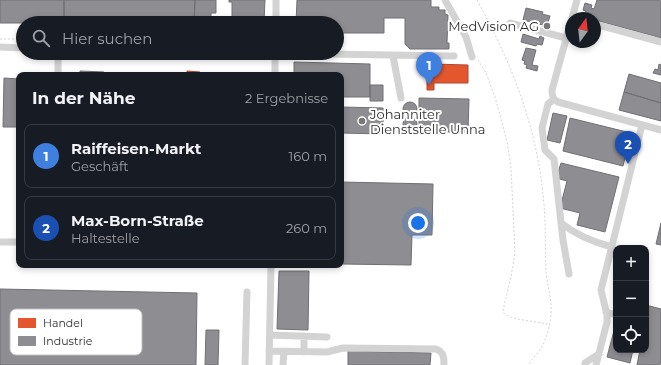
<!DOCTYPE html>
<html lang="de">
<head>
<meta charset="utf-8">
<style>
	:root { --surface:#171b24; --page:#20242c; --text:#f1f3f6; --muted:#9ea1a6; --line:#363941; --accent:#777 }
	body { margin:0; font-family:Montserrat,sans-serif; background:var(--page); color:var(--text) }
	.controls { position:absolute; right:12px; bottom:12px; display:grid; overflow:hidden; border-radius:8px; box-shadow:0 2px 6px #0003 }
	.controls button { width:36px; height:36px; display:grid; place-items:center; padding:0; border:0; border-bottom:1px solid var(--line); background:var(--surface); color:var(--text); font:20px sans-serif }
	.compass { position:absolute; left:565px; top:12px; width:36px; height:36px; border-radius:50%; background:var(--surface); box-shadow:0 2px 6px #0003; rotate:15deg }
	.you { position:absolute; left:418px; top:223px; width:14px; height:14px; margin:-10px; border:3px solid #fff; border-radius:50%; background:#1a73e8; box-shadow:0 0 0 6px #1a73e833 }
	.badge { display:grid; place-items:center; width:26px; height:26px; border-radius:50%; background:var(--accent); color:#fff; font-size:13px; font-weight:700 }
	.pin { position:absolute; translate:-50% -33px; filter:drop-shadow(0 1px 2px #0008) }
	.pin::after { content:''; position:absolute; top:21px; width:14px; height:12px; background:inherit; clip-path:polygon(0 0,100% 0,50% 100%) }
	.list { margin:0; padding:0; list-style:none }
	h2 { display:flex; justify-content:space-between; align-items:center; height:52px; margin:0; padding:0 16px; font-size:17px }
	h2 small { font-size:13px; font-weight:400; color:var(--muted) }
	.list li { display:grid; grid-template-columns:26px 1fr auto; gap:12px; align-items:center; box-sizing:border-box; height:64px; margin:0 8px 8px; padding:0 8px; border:1px solid var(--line); border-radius:8px }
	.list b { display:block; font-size:15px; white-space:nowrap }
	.list p { margin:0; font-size:13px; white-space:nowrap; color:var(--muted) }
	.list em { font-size:13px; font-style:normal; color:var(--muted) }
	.icon { flex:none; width:22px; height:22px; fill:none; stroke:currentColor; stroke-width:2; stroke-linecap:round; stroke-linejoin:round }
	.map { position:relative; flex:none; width:661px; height:365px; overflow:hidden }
	.search { position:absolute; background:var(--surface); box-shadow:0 2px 6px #0003; left:16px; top:16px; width:328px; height:44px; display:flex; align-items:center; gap:10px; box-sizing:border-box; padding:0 14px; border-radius:22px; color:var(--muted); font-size:15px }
	.panel { position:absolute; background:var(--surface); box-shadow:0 2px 6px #0003; left:16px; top:72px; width:328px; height:196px; border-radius:8px }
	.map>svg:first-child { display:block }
	.shops { fill:#e4572e; stroke:#ad4b2e }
	.industry { fill:#8d8d92; stroke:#707074 }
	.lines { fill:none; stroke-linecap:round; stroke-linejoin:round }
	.path { stroke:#d3d3d3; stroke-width:1; stroke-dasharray:2 2; stroke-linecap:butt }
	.minor { stroke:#d3d3d3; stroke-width:7 }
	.poi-dot { fill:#777; stroke:#fff; stroke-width:1.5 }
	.labels { text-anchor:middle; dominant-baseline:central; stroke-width:4; stroke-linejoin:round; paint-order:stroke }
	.poi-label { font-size:13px; fill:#2e2e2e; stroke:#fff; text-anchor:end }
	.key { fill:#fff; stroke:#c0c0c0; stroke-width:1 }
	.key-label { font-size:11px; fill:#2e2e2e }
</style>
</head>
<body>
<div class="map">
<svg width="661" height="365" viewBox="0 0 661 365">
	<rect width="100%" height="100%" fill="#fff"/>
	<path class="shops" d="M433,64l35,1v18h-34v7h-7v-23h6z
		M187,71l13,1v3h-13z"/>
	<path class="industry" d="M0,0h64v20h-15v3h-49z
		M64,0h131l-1,23 -84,-2v2h-38v-3h-8z
		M195,0h21v13h-5v10h-17z
		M229,0h36l-1,23h-32v-21h-3z
		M297,0h134v7h8v3h6v4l3,1 -1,28h2v6h-39l-5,-5v-26h-21v15h-47v-10h-41z
		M597,0h59l5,1v37l-66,-18v-2h-11l2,-7 -3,-1 2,-7 7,2 -1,3 3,1z
		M526,8l17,4 -1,2 8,2 -3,10 -24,-6z
		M523,34l16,5 1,-3 4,2 -2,7 -5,-1 -1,2 -15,-4z
		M526,48l10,2 -4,15 6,1 -1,5 -11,-3 1,-3 -3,-1 1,-3 -3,-1z
		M294,62l76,2v33h-29v-22h-47z
		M659,64l2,1v10l-8,-2 2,-4 3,1z
		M80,71l24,1v3h-24z
		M629,74l32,9v20l-37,-11z
		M4,78l15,1v48h-16z
		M370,85h13v16h-13z
		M624,92l37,11v18l-42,-11z
		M419,98l50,1 -1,33h-49z
		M403 109a7 7 0 1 1 14 0a7 7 0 1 1-14 0Z
		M341,107l42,1v26l-42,-1z
		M553,113l14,3 -7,27 -13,-3z
		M403 124a7 7 0 1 1 14 0a7 7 0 1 1-14 0Z
		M570,118l61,15 -8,33 -60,-15z
		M561,163l58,14 -14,55 -28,-7 3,-12 -20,-5 7,-27 -11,-3z
		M341,182l92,2 -1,51h-20l-1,30 -70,-1z
		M661,223v22l-5,-1z
		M279,271h30l-1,59 -31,-1z
		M0,289l197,4 -1,72h-196z
		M646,305l15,4v51l-1,5h-23l3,-15h6v-22l2,-9h-1l1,-3 -2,-1z
		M615,327h1v23h17l-3,13 -23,-6z
		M206,330h13l-1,35h-13z
		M348,351l83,2 -1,12h-82z"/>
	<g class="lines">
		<path class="path" d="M477,0c36,66 61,129 67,205 2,22 1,45 2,67 1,11 4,21 5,33 1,10 -2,26 -6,35 -3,10 -12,17 -17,25
			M0,39h23
			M478,60l8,13 9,24 12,44 4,27 4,85 -4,24 -8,33c1,3 0,3 3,5 9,5 32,7 42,9"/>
		<path class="minor" d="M445,0l21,37 6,20
			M572,18l5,-18
			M571,21l-19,69c0,6 1,9 6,12l103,28
			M276,23v-23
			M510,23l56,15
			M595,24l66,18
			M0,47l23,1
			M263,53l191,3
			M393,56l8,42
			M58,73v-20
			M275,75v-22
			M554,99l-6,5 -6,24 3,22 9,9 7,64c15,12 32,19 51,24
			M561,223l2,17 6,34
			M0,242h19
			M606,312l10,3
			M270,335l57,2
			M269,351l58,1 16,-4 93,1c8,3 8,9 8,16
			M304,352v-16
			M245,365l2,-73
			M269,365l2,-100
			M283,365l1,-13
			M585,365v-2l14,-9
			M596,365l11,-43v-7l-6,-25 41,-165"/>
	</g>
	<g class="poi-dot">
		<circle cx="547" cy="26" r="4"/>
		<circle cx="362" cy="121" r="4"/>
	</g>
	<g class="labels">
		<g class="poi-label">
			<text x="539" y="26">MedVision AG</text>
			<text x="370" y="114" text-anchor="start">Johanniter<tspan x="370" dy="15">Dienststelle Unna</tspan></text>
		</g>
	</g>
	<rect x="10" y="309" width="132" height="46" rx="6" class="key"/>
	<rect x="18" y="318" width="18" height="10" fill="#e4572e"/>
	<rect x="18" y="336" width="18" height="10" fill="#8d8d92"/>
	<g class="key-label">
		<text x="43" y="327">Handel</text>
		<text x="43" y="345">Industrie</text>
	</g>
</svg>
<div class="controls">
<button>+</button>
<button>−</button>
<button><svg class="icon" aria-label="locate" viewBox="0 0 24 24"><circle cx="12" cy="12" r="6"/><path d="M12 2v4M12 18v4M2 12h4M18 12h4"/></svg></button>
</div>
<svg class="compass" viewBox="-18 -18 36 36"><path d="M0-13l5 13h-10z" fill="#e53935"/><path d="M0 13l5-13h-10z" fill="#9ea1a6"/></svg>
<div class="you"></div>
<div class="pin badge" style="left:429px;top:85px;background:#3f7fe0">1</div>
<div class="pin badge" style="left:628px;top:164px;background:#1a4fb4">2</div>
<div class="search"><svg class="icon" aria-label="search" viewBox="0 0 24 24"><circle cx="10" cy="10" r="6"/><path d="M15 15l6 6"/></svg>Hier suchen</div>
<section class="panel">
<h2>In der Nähe<small>2 Ergebnisse</small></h2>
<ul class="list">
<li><span class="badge" style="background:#3f7fe0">1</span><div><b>Raiffeisen-Markt</b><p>Geschäft</p></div><em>160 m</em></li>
<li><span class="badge" style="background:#1a4fb4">2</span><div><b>Max-Born-Straße</b><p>Haltestelle</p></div><em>260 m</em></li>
</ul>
</section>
</div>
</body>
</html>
